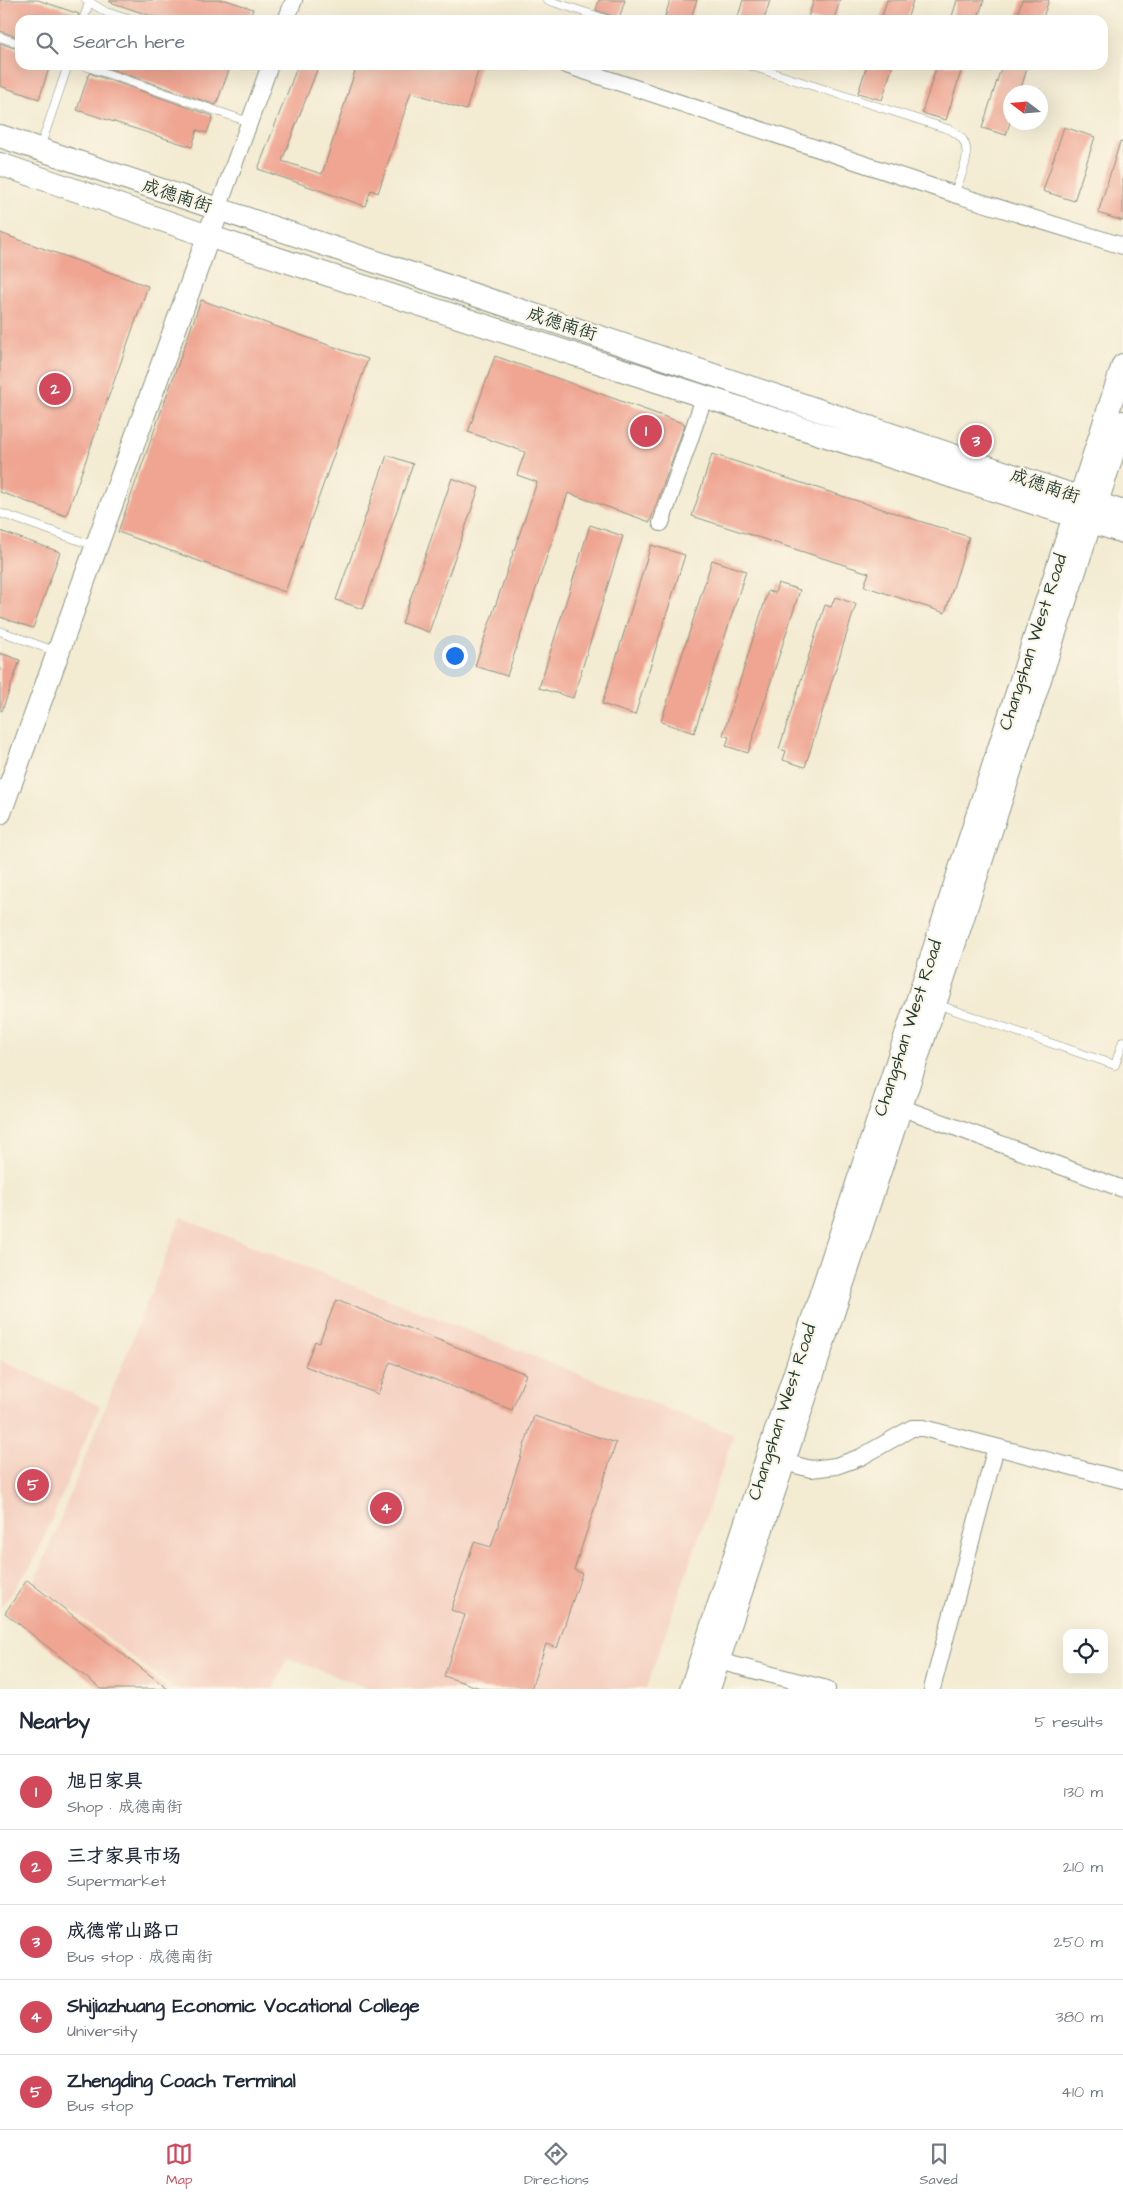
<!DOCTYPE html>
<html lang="en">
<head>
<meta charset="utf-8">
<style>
	:root { --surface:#fff; --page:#f6f6f7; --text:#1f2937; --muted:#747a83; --line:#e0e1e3; --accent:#d1495b }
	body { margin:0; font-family:"Architects Daughter","LXGW WenKai TC",sans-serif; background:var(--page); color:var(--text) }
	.controls { position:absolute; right:15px; bottom:15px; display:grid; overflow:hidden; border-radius:10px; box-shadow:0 5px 20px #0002 }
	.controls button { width:45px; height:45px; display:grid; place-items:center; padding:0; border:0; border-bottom:1px solid var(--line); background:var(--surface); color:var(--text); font:25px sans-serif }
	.compass { position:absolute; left:1003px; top:85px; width:45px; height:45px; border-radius:50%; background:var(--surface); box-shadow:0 5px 20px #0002; rotate:286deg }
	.you { position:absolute; left:454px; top:655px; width:18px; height:18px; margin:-12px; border:4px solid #fff; border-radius:50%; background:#1a73e8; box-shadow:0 0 0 8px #1a73e833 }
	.badge { display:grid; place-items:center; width:32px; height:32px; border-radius:50%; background:var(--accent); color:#fff; font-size:16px; font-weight:700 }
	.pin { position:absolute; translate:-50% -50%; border:2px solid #fff; box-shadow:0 1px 5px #0006 }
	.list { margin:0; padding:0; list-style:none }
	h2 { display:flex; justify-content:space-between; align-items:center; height:65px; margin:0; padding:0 20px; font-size:21px }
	h2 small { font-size:16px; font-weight:400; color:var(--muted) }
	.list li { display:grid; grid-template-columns:32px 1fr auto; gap:15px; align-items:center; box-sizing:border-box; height:75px; padding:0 20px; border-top:1px solid var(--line) }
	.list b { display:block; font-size:19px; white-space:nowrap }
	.list p { margin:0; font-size:16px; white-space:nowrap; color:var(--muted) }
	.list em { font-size:16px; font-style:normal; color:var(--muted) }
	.icon { flex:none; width:28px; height:28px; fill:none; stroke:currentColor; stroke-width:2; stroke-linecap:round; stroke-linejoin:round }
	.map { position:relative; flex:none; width:1123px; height:1689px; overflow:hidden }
	.search { position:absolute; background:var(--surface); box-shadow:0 5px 20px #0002; left:15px; right:15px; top:15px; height:55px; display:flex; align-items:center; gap:12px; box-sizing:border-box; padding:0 18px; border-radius:15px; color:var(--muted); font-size:19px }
	.sheet { height:440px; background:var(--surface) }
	nav { display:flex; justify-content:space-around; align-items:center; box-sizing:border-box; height:70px; border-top:1px solid var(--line); background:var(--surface); font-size:14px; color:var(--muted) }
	nav a { display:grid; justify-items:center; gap:2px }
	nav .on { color:var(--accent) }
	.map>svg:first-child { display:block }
	.built { fill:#f5d2c2 }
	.building { fill:#efa592 }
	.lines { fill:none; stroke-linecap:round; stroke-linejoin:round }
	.lane-casing { stroke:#899483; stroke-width:9 }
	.street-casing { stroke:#899483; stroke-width:18 }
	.secondary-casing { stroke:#899483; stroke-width:24 }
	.lane { stroke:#fff; stroke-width:8 }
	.street { stroke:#fff; stroke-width:16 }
	.secondary { stroke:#fff; stroke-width:22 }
	.labels { text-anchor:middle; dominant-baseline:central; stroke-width:4; stroke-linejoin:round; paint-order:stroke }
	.street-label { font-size:18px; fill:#1f3d34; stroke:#fcf5e5 }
</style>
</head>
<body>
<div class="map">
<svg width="1123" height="1689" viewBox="0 0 1123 1689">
	<rect width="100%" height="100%" fill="#fcf5e5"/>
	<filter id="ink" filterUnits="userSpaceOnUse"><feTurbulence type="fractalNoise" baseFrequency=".02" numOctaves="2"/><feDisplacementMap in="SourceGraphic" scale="10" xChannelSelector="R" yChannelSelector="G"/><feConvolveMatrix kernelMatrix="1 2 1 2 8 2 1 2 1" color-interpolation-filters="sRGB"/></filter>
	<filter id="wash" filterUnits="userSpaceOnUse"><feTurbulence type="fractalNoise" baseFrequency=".0096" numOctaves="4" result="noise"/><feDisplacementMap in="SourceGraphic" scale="20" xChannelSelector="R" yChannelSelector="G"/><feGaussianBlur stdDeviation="1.12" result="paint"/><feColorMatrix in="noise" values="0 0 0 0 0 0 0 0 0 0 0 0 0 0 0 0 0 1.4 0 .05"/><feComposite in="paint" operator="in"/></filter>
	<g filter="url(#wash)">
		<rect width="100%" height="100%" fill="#f3ebd2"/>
		<path class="built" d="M181,1218l553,217 -88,254h-276l-83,-31 -14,31h-99l-139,-107z
			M0,1360l100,46 -67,157 -32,44z"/>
		<g id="blocks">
			<path class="building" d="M0,0h38l41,14 -2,6h-57v18l-20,-7z
				M110,0h116l27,9 -4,11h-86l-53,-18z
				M599,0h26l-6,19 -23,-9z
				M670,0h27l-7,20h-26z
				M743,0h27l-6,20h-27z
				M814,0h26l-6,20h-27z
				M887,0h26l-6,20h-26z
				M957,0h27l-7,20h-26z
				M1022,0h27l-7,20h-26z
				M0,43l20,7v15h30l-11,34 -39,-13z
				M99,65h132l-15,40z
				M298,65h21l-37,96 40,13 35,-109h123l-14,45 -55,-18 -33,101 -7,-3 -6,16 -107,-37z
				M867,65h26l-11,35 -24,-7z
				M937,65h26l-17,55 -24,-7z
				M1002,65h26l-8,27h-10v30l-4,13 -24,-7z
				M89,73l124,43 -6,17 -10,-3 -5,17 -115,-37z
				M1064,127l31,10 -21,64 -31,-10z
				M1120,142l3,1v78l-25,-8z
				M0,233l148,53 -82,230 -66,-24z
				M201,300l167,59 -83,233 -167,-60z
				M495,356l190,68 -35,98 -82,-29 -61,183 -32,-10 62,-184 -20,-7 8,-23 -57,-20z
				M712,454l257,83 -24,76 -81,-27 5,-13 -177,-57z
				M387,455l26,9 -50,145 -27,-9z
				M452,478l27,10 -50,144 -27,-9z
				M590,525l33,11 -50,162 -34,-10z
				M0,531l60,21 -27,76 -33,-11z
				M651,545l34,10 -50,160 -33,-11z
				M712,560l34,11 -52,162 -33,-11z
				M778,583l22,7 -52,163 -22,-7 3,-9 -6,-2 45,-144 7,2z
				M835,597l21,7 -51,163 -22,-7 3,-9 -7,-2 46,-144 6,2z
				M0,653l20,7 -18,51 -2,-1z
				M336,1300l190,74 -14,36 -122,-48 -12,32 -73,-28 10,-25 4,2z
				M534,1416l82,27 -42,127 8,3 -25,75 -11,-4 -15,45h-48l-39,-13 21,-61 -14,-5 23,-68 17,5z
				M27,1580l141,109h-67l-96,-76z"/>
		</g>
	</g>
	<g filter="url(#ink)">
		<use href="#blocks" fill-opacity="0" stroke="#899483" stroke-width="1"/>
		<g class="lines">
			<g class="lane-casing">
				<path id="lane" d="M86,0l20,12 25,8
					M547,0l62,20
					M83,20l7,-20
					M0,37l20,7
					M82,65l167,57
					M748,65l203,65c4,3 10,6 12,10 10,16 -4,39 -9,54
					M40,148l28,-83
					M0,513l95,33
					M0,631l57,21
					M936,1004l179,61 8,-24"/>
			</g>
			<g class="street-casing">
				<path id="street" d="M286,20l8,-20
					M566,65l388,129 169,52
					M218,209l52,-144
					M661,523l44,-128
					M900,1107l223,82
					M784,1462l27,7 25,-3 25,-9 51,-29h11l200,52
					M718,1661l109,28
					M932,1689l64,-242"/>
			</g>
			<g class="secondary-casing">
				<path id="secondary" d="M0,136l1123,376
					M0,164l208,72 915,296
					M0,813l214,-592
					M691,1689l230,-700 202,-624
					M709,1689l229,-694 185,-573"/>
			</g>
			<use href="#lane" class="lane"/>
			<use href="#street" class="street"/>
			<use href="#secondary" class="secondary"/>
		</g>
	</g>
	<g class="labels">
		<g class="street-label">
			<text transform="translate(177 196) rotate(18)">成德南街</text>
			<text transform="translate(562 324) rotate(18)">成德南街</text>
			<text transform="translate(1045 486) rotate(19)">成德南街</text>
			<text transform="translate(1033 642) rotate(-72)">Changshan West Road</text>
			<text transform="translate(908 1028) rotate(-72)">Changshan West Road</text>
			<text transform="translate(782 1412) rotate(-72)">Changshan West Road</text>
		</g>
	</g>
</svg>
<div class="controls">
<button><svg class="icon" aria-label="locate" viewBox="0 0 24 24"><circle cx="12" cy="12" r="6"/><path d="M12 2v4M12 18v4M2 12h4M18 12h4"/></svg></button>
</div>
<svg class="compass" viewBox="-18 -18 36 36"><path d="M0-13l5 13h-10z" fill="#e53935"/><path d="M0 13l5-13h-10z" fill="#747a83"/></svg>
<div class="you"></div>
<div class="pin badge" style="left:646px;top:431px">1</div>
<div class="pin badge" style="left:55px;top:389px">2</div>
<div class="pin badge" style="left:976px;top:441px">3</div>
<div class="pin badge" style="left:386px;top:1508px">4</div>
<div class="pin badge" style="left:33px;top:1485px">5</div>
<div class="search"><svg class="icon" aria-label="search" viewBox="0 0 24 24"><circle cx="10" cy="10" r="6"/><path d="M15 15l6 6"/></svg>Search here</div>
</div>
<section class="sheet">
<h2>Nearby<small>5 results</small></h2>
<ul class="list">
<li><span class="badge">1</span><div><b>旭日家具</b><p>Shop · 成德南街</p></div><em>130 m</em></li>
<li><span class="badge">2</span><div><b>三才家具市场</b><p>Supermarket</p></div><em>210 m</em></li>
<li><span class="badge">3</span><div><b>成德常山路口</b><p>Bus stop · 成德南街</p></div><em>250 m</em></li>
<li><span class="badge">4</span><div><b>Shijiazhuang Economic Vocational College</b><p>University</p></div><em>380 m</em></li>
<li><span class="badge">5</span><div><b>Zhengding Coach Terminal</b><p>Bus stop</p></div><em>410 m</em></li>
</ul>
</section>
<nav>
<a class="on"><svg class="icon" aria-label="map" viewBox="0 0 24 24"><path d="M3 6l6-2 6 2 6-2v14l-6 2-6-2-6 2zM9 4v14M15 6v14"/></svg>Map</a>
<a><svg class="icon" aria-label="directions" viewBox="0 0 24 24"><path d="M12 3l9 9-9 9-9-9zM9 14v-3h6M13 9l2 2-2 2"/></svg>Directions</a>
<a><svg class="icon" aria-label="saved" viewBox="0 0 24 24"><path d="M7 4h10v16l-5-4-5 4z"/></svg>Saved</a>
</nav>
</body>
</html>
